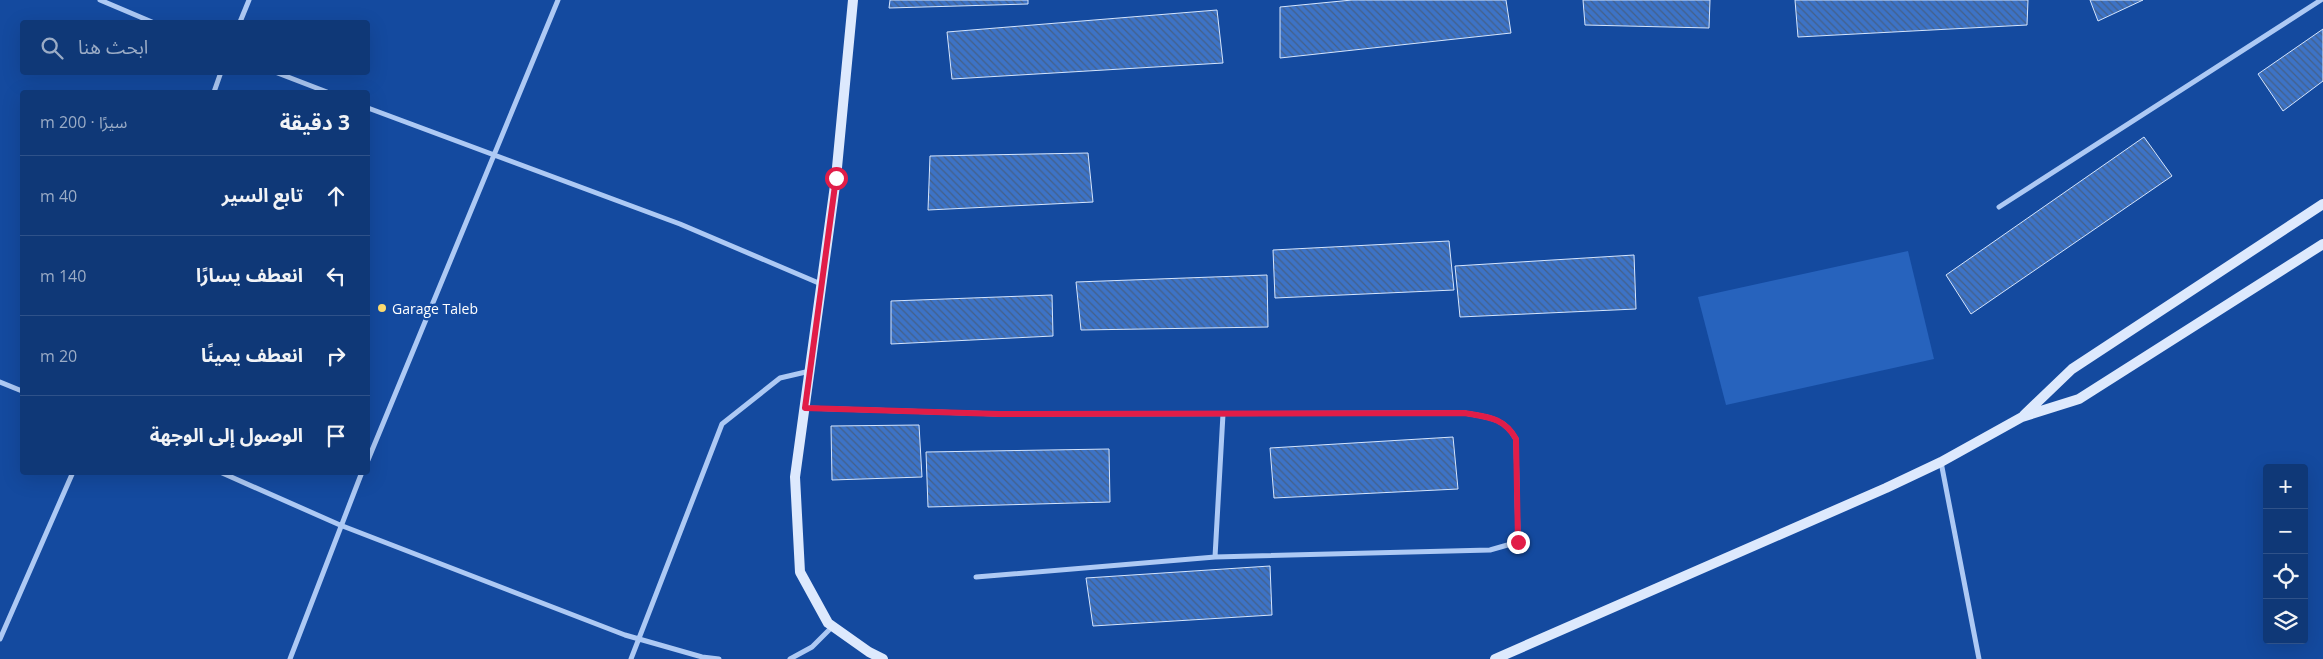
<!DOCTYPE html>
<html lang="ar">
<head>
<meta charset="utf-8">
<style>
	:root { --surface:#0f3877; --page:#1d437f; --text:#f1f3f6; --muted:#9bacc6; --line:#2f5289 }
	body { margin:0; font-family:"Open Sans","Noto Sans Arabic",sans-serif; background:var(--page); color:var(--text); direction:rtl }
	.controls { position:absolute; right:15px; bottom:15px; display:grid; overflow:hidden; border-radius:5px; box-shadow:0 5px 20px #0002 }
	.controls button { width:45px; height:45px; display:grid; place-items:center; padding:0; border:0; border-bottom:1px solid var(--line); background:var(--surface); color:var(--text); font:25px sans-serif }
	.stop { position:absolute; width:15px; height:15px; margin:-11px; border:4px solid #e11d48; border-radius:50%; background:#fff }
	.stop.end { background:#e11d48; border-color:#fff; box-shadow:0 1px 5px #0008 }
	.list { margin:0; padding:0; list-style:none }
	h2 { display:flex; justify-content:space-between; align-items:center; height:65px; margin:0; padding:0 20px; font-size:21px }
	h2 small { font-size:16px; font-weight:400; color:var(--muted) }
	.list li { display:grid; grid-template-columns:32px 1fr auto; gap:15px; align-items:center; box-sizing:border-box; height:80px; padding:0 20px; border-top:1px solid var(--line) }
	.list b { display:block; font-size:19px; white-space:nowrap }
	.list em { font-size:16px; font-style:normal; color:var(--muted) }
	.icon { flex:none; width:28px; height:28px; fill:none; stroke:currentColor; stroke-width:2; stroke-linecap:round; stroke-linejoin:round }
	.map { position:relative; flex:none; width:2323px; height:659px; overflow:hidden; direction:ltr }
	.search { position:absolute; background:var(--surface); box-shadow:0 5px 20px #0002; left:20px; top:20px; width:350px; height:55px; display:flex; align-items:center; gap:12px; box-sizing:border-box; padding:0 18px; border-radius:5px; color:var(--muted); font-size:19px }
	.panel { position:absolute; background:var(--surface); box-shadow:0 5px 20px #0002; left:20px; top:90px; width:350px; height:385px; border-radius:5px; direction:rtl }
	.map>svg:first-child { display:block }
	.pitch { fill:#2763bd }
	.building { fill:url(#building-back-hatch); stroke:#d5e5fd }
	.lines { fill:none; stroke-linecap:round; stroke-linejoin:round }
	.minor { stroke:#adc9f4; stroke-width:5 }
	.secondary { stroke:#dde9fd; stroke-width:10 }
	.route { stroke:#e11d48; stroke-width:6 }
	.poi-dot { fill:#ffdd70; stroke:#144a9f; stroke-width:2 }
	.labels { text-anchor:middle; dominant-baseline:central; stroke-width:5; stroke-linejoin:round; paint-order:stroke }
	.poi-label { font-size:14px; fill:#fff; stroke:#144a9f; text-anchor:start }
</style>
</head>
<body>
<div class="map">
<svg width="2323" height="659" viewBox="0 0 2323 659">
	<defs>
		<pattern id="building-back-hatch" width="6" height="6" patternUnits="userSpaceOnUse" patternTransform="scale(1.25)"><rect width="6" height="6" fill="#3d73c6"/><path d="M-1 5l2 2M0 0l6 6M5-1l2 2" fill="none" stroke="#446089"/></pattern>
	</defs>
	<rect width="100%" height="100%" fill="#144a9f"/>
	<path class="pitch" d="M1908,251l26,108 -208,46 -28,-108z"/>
	<path class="building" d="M890,0h138v4l-139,4z
		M1352,0h154l5,33 -231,25v-51z
		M1583,0h127l-1,28 -124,-3z
		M1795,0h233l-1,25 -229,12z
		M2090,0h53l-45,21z
		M1217,10l6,53 -271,16 -5,-47z
		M2323,29v52l-40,30 -25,-37z
		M2144,137l28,39 -201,138 -25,-39z
		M1088,153l5,49 -165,8 2,-54z
		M1449,241l5,49 -179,8 -2,-48z
		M1634,255l2,54 -176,8 -5,-51z
		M1267,275l1,52 -187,3 -5,-48z
		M1052,295l1,41 -162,8v-43z
		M919,425l3,52 -90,3 -1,-54z
		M1453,437l5,52 -184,9 -4,-50z
		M1109,449l1,53 -182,5 -2,-55z
		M1270,566l2,49 -179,11 -7,-48z"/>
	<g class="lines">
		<path class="minor" d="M100,0l52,22
			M240,22l9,-22
			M275,72l52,20
			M214,92l7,-20
			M368,108l312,116 141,60
			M1999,207l322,-207
			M0,382l22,9
			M805,408l194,6 465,-1c23,4 40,4 52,26l2,103 -28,8 -275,7 -239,20
			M368,460l190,-460
			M1941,462l38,197
			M220,472l120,53 285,110 77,22 17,2
			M1215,557l8,-143
			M0,639l73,-167
			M290,659l72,-187
			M631,659l91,-235 58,-46 30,-7
			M790,659l22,-12 20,-20"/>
		<path class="secondary" d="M853,0l-17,178 -41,299 5,95 28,51 41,29 14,7
			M2024,415l48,-46 251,-165
			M1495,659l391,-171 55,-26 81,-45 57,-18 244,-155"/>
	</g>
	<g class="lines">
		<path class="route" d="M836,178l-31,230 194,6 465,-1c23,4 40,4 52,26l2,103"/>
	</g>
	<circle class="poi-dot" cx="382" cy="308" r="5"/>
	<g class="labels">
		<g class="poi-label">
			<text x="392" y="308">Garage Taleb</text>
		</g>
	</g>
</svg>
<div class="controls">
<button>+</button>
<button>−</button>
<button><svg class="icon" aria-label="locate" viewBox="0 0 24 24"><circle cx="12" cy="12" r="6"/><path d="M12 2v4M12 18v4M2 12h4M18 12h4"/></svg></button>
<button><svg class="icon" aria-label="layers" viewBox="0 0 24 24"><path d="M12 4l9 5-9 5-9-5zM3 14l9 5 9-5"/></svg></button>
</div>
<div class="stop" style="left:836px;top:178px"></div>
<div class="stop end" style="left:1518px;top:542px"></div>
<div class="search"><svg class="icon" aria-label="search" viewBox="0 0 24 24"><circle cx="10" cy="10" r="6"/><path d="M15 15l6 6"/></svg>ابحث هنا</div>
<section class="panel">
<h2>3 دقيقة<small>سيرًا · 200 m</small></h2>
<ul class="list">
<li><svg class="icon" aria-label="ahead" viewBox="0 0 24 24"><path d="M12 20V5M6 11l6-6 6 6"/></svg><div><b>تابع السير</b></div><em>40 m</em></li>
<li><svg class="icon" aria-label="left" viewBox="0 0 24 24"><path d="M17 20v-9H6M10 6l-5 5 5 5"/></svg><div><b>انعطف يسارًا</b></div><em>140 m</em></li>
<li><svg class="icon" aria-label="right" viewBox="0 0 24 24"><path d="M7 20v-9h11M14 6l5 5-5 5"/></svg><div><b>انعطف يمينًا</b></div><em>20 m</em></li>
<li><svg class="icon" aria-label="arrive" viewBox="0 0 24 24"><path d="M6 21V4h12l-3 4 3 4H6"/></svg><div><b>الوصول إلى الوجهة</b></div></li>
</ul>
</section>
</div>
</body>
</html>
